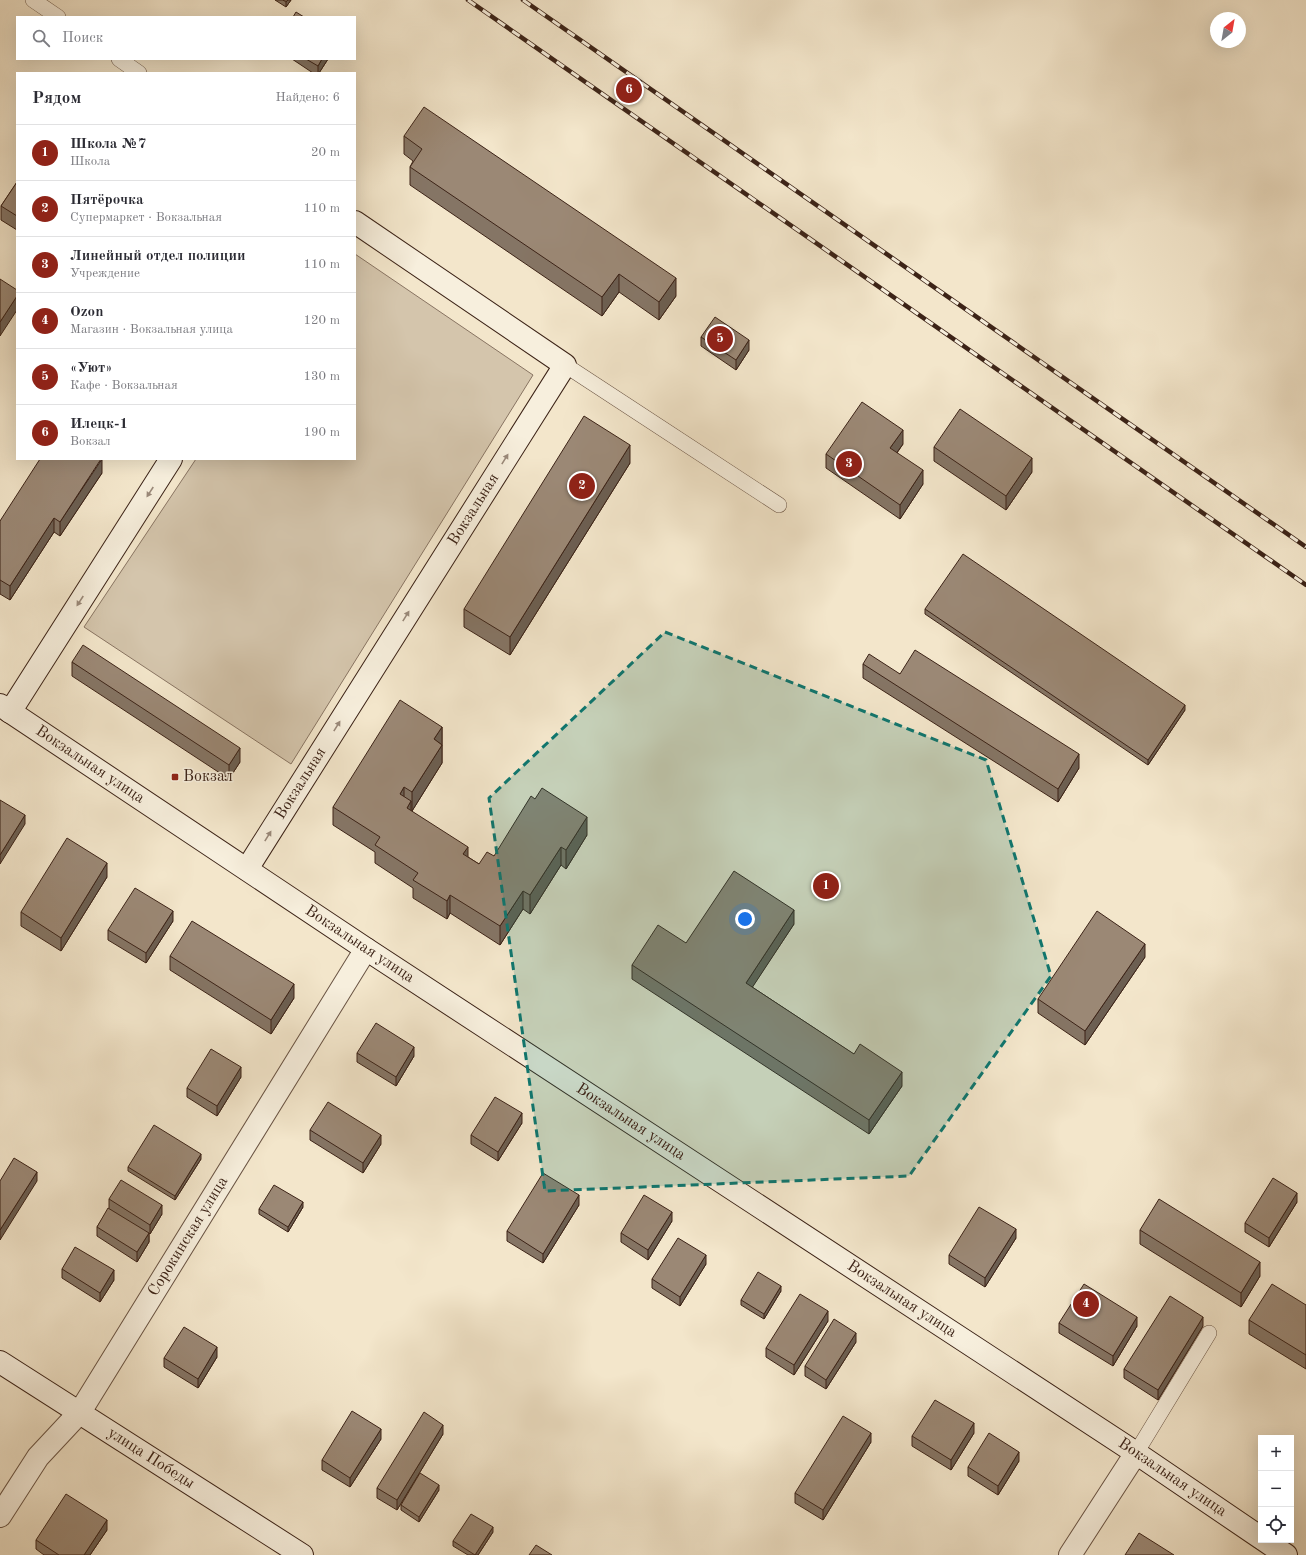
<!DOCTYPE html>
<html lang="ru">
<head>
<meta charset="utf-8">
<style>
	:root { --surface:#fff; --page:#f2f2f3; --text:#2b2b33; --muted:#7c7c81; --line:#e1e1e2; --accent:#8f2418 }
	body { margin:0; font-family:"Old Standard TT",serif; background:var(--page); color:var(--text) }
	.controls { position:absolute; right:12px; bottom:12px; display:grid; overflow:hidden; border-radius:0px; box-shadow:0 4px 16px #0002 }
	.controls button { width:36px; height:36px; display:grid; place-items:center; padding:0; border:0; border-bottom:1px solid var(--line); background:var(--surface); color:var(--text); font:20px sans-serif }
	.compass { position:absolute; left:1210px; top:12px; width:36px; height:36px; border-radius:50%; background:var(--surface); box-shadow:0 4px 16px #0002; rotate:31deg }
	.you { position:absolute; left:745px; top:919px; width:14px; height:14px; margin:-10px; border:3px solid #fff; border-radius:50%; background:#1a73e8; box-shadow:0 0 0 6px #1a73e833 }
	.badge { display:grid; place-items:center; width:26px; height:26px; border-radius:50%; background:var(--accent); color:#fff; font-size:13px; font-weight:700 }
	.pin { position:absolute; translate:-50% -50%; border:2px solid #fff; box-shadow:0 1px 4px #0006 }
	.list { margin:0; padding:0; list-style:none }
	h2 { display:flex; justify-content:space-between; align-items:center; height:52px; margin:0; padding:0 16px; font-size:17px }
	h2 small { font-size:13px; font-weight:400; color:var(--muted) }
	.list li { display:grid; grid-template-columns:26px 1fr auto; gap:12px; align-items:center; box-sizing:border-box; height:56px; padding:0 16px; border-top:1px solid var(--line) }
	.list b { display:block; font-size:15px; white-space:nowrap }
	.list p { margin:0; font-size:13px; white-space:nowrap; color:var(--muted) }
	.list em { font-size:13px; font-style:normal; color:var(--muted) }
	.icon { flex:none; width:22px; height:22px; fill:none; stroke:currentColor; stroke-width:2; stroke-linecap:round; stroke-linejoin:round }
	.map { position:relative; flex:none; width:1306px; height:1555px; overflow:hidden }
	.search { position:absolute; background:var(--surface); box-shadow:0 4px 16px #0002; left:16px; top:16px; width:340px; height:44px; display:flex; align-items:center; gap:10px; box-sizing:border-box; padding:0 14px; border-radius:0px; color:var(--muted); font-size:15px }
	.panel { position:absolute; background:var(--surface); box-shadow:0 4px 16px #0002; left:16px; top:72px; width:340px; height:388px; border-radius:0px }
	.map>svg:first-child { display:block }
	.green { fill:#d4c5ac; stroke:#887462 }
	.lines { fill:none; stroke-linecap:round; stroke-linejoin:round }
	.lane-casing { stroke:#6a5444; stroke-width:16 }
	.street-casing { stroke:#6a5444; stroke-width:24 }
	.secondary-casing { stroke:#3c2317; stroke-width:24 }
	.lane { stroke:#f7efdd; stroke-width:15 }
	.street { stroke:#f7efdd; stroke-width:22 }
	.secondary { stroke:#f7efdd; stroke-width:22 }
	.rail-casing { stroke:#3c2317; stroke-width:4.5 }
	.rail { stroke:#f7efdd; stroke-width:3; stroke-dasharray:9; stroke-linecap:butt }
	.wall { fill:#857565; stroke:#3c2317 }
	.shaded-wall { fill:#6c5f52; stroke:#3c2317 }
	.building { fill:#9b8875; stroke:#3c2317 }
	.oneway { fill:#9a897a }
	.marked { fill:#0f766e; fill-opacity:0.2; stroke:#0f766e; stroke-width:3; stroke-dasharray:8 5; stroke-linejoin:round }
	.poi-dot { fill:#8f2418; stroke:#f7efdd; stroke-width:1.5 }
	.labels { text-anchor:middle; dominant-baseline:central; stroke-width:3; stroke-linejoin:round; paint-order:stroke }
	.street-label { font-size:16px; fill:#3c2317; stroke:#f7efdd }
	.poi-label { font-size:16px; fill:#3c2317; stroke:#f7efdd; text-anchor:start }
</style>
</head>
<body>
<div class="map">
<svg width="1306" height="1555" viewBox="0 0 1306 1555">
	<rect width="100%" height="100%" fill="#f3e6cb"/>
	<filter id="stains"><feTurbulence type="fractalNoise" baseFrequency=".005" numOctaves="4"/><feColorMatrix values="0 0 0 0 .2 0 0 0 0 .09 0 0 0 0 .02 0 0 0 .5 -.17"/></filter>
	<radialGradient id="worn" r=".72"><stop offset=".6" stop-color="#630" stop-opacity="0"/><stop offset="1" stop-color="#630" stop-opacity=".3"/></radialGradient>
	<path class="green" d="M355,254l178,121 -242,389 -207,-137 112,-168h159z"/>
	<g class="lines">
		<g class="lane-casing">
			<path id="lane" d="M33,0l25,17
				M119,59l20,14
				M565,365l214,140
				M1136,1453l73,-120"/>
		</g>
		<g class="street-casing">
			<g id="street">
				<path id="s1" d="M0,1516l38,-59 42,-45 286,-463"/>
				<path d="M1070,1555l66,-102"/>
			</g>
		</g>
		<g class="secondary-casing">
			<g id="secondary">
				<path id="s2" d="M0,705l366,244 770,504 125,85"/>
				<path d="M10,712l161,-253"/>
				<path id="s3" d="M247,869l318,-504 -210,-143"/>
				<path id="s4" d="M0,1362l302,193"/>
				<path d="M1264,1540l22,15"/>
			</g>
		</g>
		<use href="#lane" class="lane"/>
		<use href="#street" class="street"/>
		<use href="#secondary" class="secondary"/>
		<g class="rail-casing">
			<path id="rail" d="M468,0l838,585
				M523,0l783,547"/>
		</g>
		<use href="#rail" class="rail"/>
	</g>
	<path class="wall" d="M275,0h16l-5,7z
		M292,59h36l-9,14h-6z
		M404,136l272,160 -17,24 -40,-28 -17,24 -192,-131v-18l3,-6 -9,-7z
		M17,182v48l-16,-10v-14z
		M701,337l48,13 -13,20 -35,-24z
		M903,444l-6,9 26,31 -23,35 -74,-51v-14z
		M934,447l98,25 -26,38 -72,-49z
		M630,463l-120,192 -46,-28v-18z
		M102,473l-42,63 -6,-4 -44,68 -10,-6v-73z
		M925,609l260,101 -37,55 -223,-151z
		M72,662l168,100 -11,17 -157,-103z
		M863,664l37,10 179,94 -21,34 -195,-124z
		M442,727v36l-30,48 -1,-1v1l57,46 11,7 15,-8 93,-21 -21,34 -5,-4 -31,49 -7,-5 -23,36 -50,-32 -3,6 -34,-21v-10l-38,-25v-11l-42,-27v-18z
		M107,877l-46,74 -40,-25v-14z
		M173,921l-27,42 -38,-23v-10z
		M794,924l-42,63 150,99 -33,48 -237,-155v-14l54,-22z
		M170,956l124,42 -23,36 -101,-64z
		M1145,957l-60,88 -47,-32v-14z
		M357,1053l57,3 -18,30 -39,-24z
		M241,1077l-24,39 -30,-19v-9z
		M522,1123l-24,38 -27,-17v-9z
		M310,1130l71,14 -18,29 -53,-33z
		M201,1159l-26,41 -47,-29v-4z
		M109,1199l53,15 -12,20 -1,-1v9l-12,20 -40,-26v-9l12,-19z
		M1297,1202l-28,45 -24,-15v-9z
		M579,1205l-36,58 -36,-22v-10z
		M303,1207l-15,25 -29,-18v-5z
		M672,1221l-24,39 -27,-18v-9z
		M1140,1230l120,46 -19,31 -101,-63z
		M1016,1238l-31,49 -36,-23v-9z
		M706,1264l-26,42 -28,-18v-9z
		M62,1269l52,11 -14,22 -38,-24z
		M781,1291l-17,28 -23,-14v-5z
		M1306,1305v64l-57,-35v-14z
		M828,1321l-34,54 -28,-18v-9z
		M1059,1323l78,3 -24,40 -54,-33z
		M1203,1326l-45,74 -34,-22v-9z
		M856,1342l-30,47 -21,-13v-10z
		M217,1357l-19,31 -34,-21v-9z
		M974,1433l-23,37 -39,-24v-10z
		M443,1434l-46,76 -20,-12v-10z
		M381,1439l-31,48 -28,-17v-10z
		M871,1442l-48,78 -28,-17v-10z
		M1019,1461l-21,34 -30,-19v-9z
		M439,1490l-20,32 -18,-12v-5z
		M107,1530l-17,25h-46l-8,-6v-9z
		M493,1532l-15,23h-10l-15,-9v-5z"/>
	<path class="shaded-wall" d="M288,0h3l-5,7v-5z
		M322,59h6l-9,14h-1v-7z
		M619,274v18l-17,24v-19z
		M676,278v18l-17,24v-18z
		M17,296v14l-17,26v-14z
		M749,340v10l-13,20v-10z
		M903,430v14l-13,18v-14z
		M630,445v18l-120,192v-18z
		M1032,458v14l-26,38v-14z
		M102,459v14l-42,63v-14z
		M923,470v14l-23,35v-14z
		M54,518v14l-44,68v-14z
		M1185,705v5l-37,55v-5z
		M442,727v18l-8,-6z
		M442,745v18l-30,48v-19z
		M240,748v14l-11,17v-14z
		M1079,754v14l-21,34v-13z
		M404,787v18l-4,-11z
		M411,801v18l-4,-11z
		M25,815v9l-25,40v-9z
		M587,817v18l-21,34v-19z
		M468,847v18l-5,-11z
		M561,847v18l-31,49v-19z
		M107,863v14l-46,74v-13z
		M523,891v18l-23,36v-19z
		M450,895v18l-3,6v-18z
		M794,910v14l-48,73v-14z
		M173,911v10l-27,42v-10z
		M1145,944v13l-60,88v-14z
		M294,984v14l-23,36v-14z
		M414,1047v9l-18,30v-9z
		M241,1067v10l-24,39v-10z
		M902,1072v14l-33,48v-14z
		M522,1113v10l-24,38v-9z
		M381,1135v9l-18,29v-10z
		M201,1154v5l-26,41v-4z
		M37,1172v9l-37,59v-10z
		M1297,1193v9l-28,45v-9z
		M579,1195v10l-36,58v-9z
		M303,1202v5l-15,25v-5z
		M162,1205v9l-12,20v-9z
		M672,1212v9l-24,39v-10z
		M1016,1229v9l-31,49v-9z
		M149,1233v9l-12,20v-10z
		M706,1255v9l-26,42v-9z
		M1260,1262v14l-19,31v-14z
		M114,1270v10l-14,22v-9z
		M781,1286v5l-17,28v-5z
		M828,1311v10l-34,54v-10z
		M1137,1317v9l-24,40v-10z
		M1203,1317v9l-45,74v-10z
		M856,1333v9l-30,47v-9z
		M217,1347v10l-19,31v-9z
		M974,1423v10l-23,37v-10z
		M443,1425v9l-46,76v-10z
		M381,1429v10l-31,48v-9z
		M871,1433v9l-48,78v-10z
		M1019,1452v9l-21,34v-9z
		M439,1485v5l-20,32v-5z
		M107,1520v10l-17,25h-6z
		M493,1527v5l-15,23h-3z"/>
	<path class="building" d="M283,0h5l-2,2z
		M296,12l8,5h-11z
		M306,59h16l-4,7z
		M424,107l252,171 -17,24 -40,-28 -17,23 -192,-130 12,-18 -18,-13z
		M17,182v34l-16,-10z
		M0,279l17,11v6l-17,26z
		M715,317l34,23 -13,20 -35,-23z
		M862,402l41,28 -13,18 33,22 -23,35 -74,-51z
		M960,409l72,49 -26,38 -72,-49z
		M584,416l46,29 -120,192 -46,-28z
		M40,459h61l-41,63 -6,-4 -44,68 -10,-6v-59z
		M963,554l222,151 -37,55 -223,-151z
		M83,645l157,103 -11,17 -157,-103z
		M915,650l164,104 -21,35 -195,-125 6,-10 31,20z
		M400,700l42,27 -8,12 8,6 -30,47 -8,-5 -4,7 11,7 -4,7 61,39 -5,7 16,10 8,-12 7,4 37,-60 4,3 7,-11 45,29 -21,33 -5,-3 -31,48 -7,-4 -23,35 -50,-31 -3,6 -34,-21 5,-7 -43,-28 5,-8 -47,-30z
		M0,800l25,15 -25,40z
		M67,838l40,25 -46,75 -40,-26z
		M734,871l60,39 -48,73 108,71 6,-10 42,28 -33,48 -237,-155 26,-40 28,18z
		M135,888l38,23 -27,42 -38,-23z
		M1097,911l48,33 -60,87 -47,-32z
		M192,921l102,63 -23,36 -101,-64z
		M376,1023l38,24 -18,30 -39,-24z
		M211,1049l30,18 -24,39 -30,-18z
		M495,1097l27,16 -24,39 -27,-17z
		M328,1102l53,33 -18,28 -53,-33z
		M154,1125l47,29 -26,42 -47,-29z
		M14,1158l23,14 -37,58v-49z
		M543,1173l36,22 -36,59 -36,-23z
		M1273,1178l24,15 -28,45 -24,-15z
		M121,1180l41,25 -12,20 -41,-26z
		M274,1185l29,17 -15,25 -29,-18z
		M644,1195l28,17 -24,38 -27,-17z
		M1159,1199l101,63 -19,31 -101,-63z
		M979,1207l37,22 -31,49 -36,-23z
		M108,1208l41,25 -12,19 -40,-25z
		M678,1238l28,17 -26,42 -28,-18z
		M75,1247l39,23 -14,23 -38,-24z
		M758,1272l23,14 -17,28 -23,-14z
		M1084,1284l53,33 -24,39 -54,-33z
		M1272,1284l34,21v50l-57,-35z
		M800,1294l28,17 -34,54 -28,-17z
		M1170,1296l33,21 -45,73 -34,-21z
		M834,1319l22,14 -30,47 -21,-14z
		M184,1327l33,20 -19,32 -34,-21z
		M935,1400l39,23 -23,37 -39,-24z
		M352,1411l29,18 -31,49 -28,-18z
		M424,1412l19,13 -46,75 -20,-12z
		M843,1416l28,17 -48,77 -28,-17z
		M989,1433l30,19 -21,34 -30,-19z
		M420,1473l19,12 -20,32 -18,-12z
		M66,1494l41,26 -23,35h-25l-23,-15z
		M471,1514l22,13 -18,28 -22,-14z
		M1139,1533l35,22h-49z
		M536,1545l16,10h-23z"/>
	<defs><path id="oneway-solid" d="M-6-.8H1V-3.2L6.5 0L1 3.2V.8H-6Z"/></defs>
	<g class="oneway">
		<use href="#oneway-solid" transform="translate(505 459) rotate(-58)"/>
		<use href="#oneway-solid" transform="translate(150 492) rotate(123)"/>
		<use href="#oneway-solid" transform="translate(80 601) rotate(123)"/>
		<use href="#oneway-solid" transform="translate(406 616) rotate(-58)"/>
		<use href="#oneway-solid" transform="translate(337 726) rotate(-58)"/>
		<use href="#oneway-solid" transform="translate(268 836) rotate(-58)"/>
	</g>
	<path class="marked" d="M665,632l321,128 65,216 -142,200 -364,15 -56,-393z"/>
	<rect class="poi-dot" x="171" y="773" width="8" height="8" rx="2"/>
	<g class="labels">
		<g class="street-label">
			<text stroke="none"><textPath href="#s3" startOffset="425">Вокзальная</textPath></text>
			<text stroke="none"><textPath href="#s2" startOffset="108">Вокзальная улица</textPath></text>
			<text stroke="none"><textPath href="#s3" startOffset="101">Вокзальная</textPath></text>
			<text stroke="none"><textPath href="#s2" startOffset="432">Вокзальная улица</textPath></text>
			<text stroke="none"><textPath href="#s2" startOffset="756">Вокзальная улица</textPath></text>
			<text stroke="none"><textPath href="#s1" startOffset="338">Сорокинская улица</textPath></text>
			<text stroke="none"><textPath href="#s2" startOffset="1080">Вокзальная улица</textPath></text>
			<text stroke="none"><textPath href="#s4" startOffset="179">улица Победы</textPath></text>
			<text stroke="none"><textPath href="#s2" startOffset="1404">Вокзальная улица</textPath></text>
		</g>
		<g class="poi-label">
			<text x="183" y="777">Вокзал</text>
		</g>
	</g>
	<rect width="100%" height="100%" filter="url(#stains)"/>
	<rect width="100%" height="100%" fill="url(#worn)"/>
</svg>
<div class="controls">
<button>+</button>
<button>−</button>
<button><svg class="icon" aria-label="locate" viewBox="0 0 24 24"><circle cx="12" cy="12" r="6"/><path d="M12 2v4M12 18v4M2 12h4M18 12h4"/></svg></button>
</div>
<svg class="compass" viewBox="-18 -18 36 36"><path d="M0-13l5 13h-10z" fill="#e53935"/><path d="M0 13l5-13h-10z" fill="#7c7c81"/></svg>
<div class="you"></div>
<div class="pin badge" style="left:826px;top:886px">1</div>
<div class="pin badge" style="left:582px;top:486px">2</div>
<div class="pin badge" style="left:849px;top:464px">3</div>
<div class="pin badge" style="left:1086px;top:1304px">4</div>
<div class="pin badge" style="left:720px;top:339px">5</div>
<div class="pin badge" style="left:629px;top:90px">6</div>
<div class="search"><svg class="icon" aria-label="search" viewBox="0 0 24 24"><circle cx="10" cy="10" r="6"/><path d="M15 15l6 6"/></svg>Поиск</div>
<section class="panel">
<h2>Рядом<small>Найдено: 6</small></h2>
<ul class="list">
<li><span class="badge">1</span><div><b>Школа №7</b><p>Школа</p></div><em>20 m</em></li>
<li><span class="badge">2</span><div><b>Пятёрочка</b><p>Супермаркет · Вокзальная</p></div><em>110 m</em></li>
<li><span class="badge">3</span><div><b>Линейный отдел полиции</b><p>Учреждение</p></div><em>110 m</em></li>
<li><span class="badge">4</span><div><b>Ozon</b><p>Магазин · Вокзальная улица</p></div><em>120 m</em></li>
<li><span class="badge">5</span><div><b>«Уют»</b><p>Кафе · Вокзальная</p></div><em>130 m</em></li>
<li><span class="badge">6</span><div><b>Илецк-1</b><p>Вокзал</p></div><em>190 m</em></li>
</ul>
</section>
</div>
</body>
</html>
